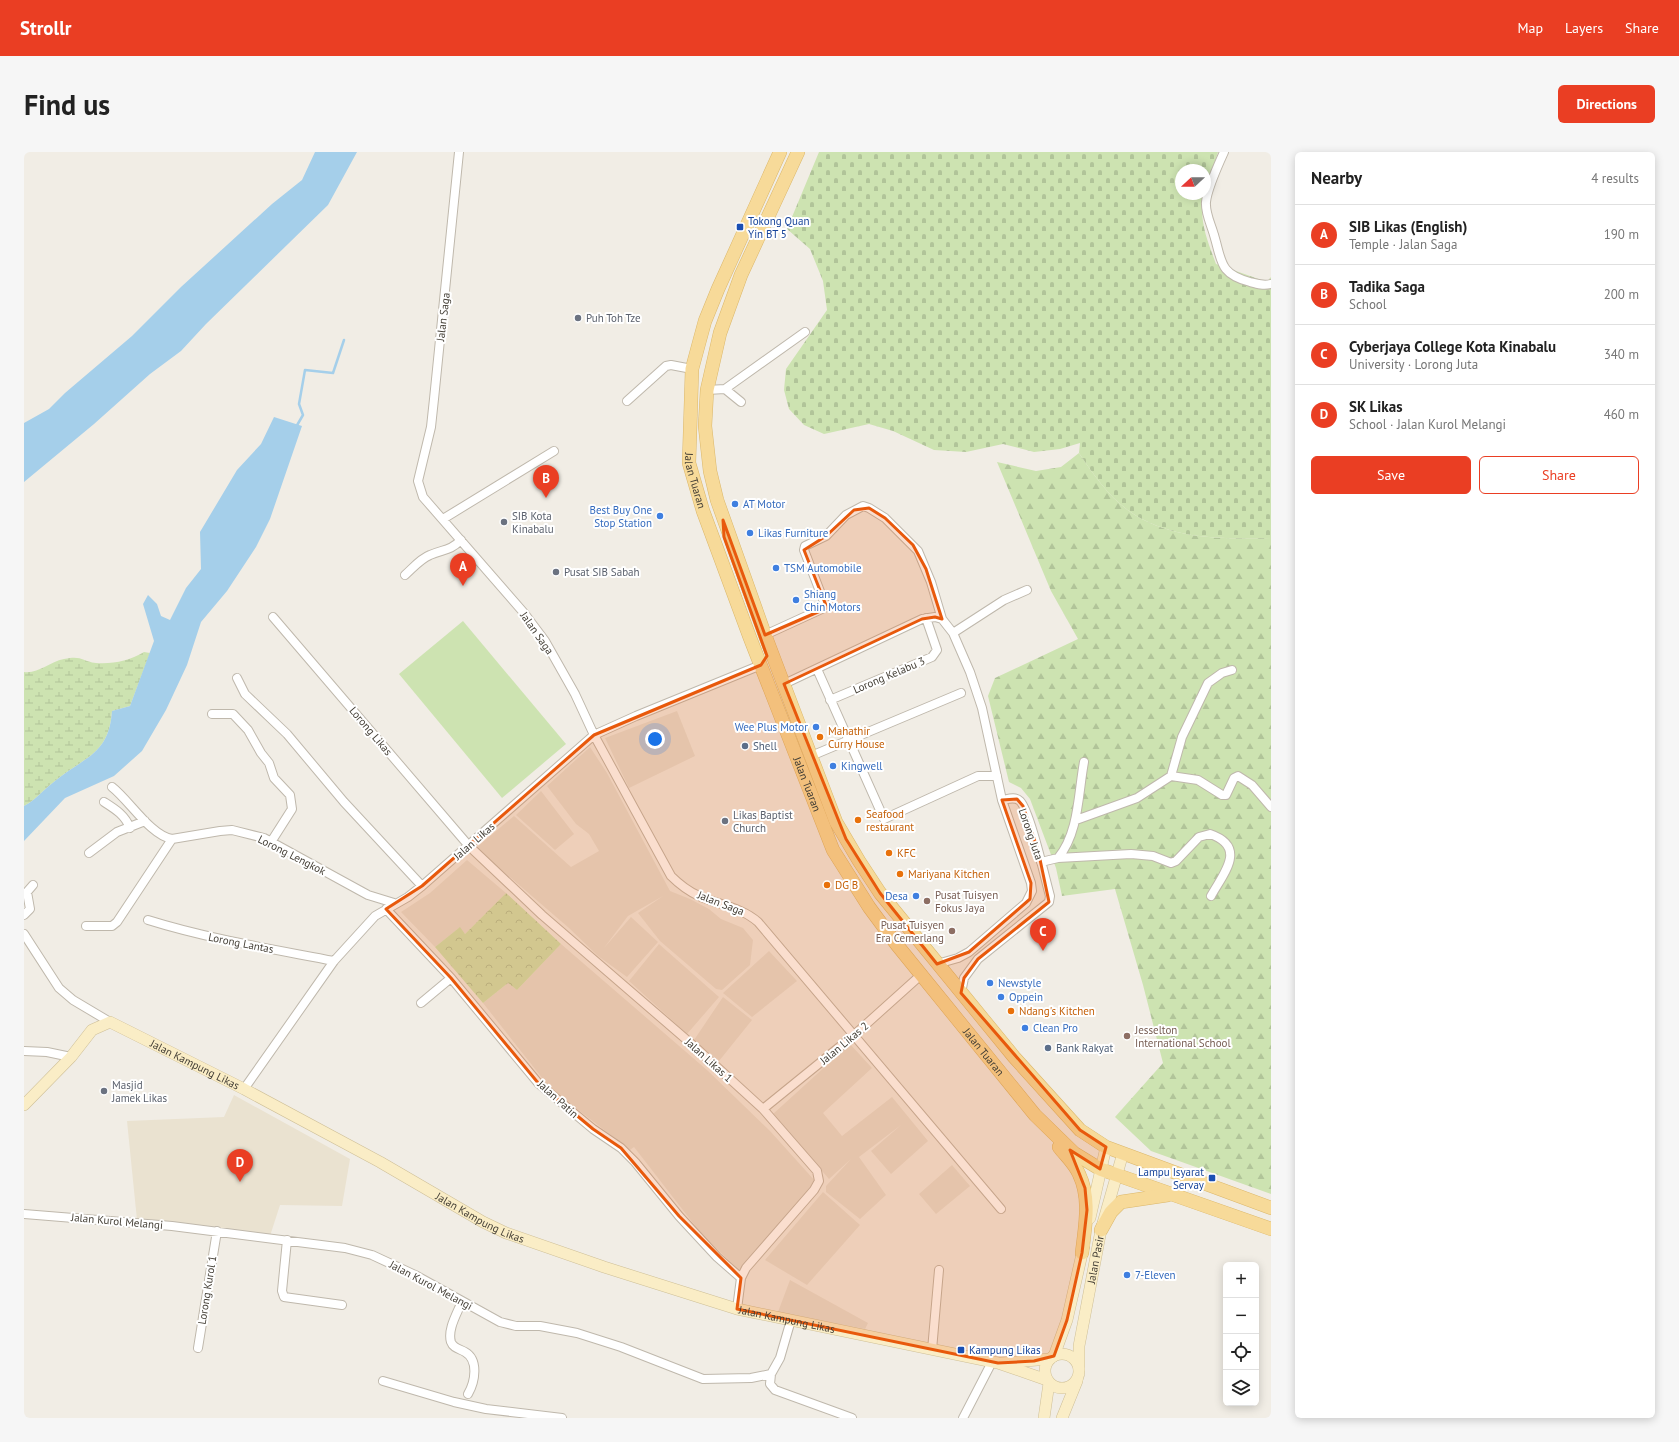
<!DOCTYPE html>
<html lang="en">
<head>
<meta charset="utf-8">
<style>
	:root { --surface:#fff; --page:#f6f6f6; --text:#222; --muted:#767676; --line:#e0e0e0; --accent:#ea3e23 }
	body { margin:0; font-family:"PT Sans",sans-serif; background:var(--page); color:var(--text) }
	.controls { position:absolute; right:12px; bottom:12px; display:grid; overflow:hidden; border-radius:6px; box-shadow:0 2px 10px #0003 }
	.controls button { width:36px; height:36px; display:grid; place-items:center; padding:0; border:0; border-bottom:1px solid var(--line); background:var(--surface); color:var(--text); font:20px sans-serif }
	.compass { position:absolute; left:1151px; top:12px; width:36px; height:36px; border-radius:50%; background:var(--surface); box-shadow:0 2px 10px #0003; rotate:249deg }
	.you { position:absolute; left:631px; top:587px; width:14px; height:14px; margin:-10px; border:3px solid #fff; border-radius:50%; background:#1a73e8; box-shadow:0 0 0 6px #1a73e833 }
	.badge { display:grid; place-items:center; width:26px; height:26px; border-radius:50%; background:var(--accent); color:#fff; font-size:13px; font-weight:700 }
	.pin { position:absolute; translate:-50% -33px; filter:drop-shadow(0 1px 2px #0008) }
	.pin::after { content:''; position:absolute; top:21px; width:14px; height:12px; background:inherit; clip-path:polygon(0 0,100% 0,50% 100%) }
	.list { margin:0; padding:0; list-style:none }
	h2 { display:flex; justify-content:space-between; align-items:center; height:52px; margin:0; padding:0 16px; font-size:17px }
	h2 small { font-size:13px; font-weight:400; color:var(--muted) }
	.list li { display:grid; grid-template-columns:26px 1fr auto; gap:12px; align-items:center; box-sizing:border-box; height:60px; padding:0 16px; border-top:1px solid var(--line) }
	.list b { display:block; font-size:15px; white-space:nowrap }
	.list p { margin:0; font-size:13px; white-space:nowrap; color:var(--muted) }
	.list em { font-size:13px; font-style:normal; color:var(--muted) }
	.actions { display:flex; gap:8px; padding:12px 16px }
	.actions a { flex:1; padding:9px 0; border:1px solid var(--accent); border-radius:6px; text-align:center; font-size:14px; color:var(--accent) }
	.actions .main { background:var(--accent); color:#fff }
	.icon { flex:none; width:22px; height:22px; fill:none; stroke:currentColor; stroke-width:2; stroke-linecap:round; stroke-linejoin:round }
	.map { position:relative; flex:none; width:1247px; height:1266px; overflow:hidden; border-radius:6px }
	header { display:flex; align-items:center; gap:24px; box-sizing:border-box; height:56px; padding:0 20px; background:var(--accent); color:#fff }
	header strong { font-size:19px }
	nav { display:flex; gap:22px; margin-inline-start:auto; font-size:14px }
	.intro { display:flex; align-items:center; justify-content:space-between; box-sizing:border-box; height:96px; padding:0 24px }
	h1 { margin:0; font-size:28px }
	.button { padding:10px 18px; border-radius:6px; background:var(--accent); color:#fff; font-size:14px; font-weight:700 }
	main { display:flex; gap:24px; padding:0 24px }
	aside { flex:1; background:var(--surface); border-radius:6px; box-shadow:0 2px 10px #0003 }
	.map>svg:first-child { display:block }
	.residential { fill:#e5dfd4 }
	.education { fill:#eae2d0 }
	.forest { fill:url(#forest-firs) }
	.wetland { fill:url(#wetland-marsh) }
	.cemetery { fill:url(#cemetery-stones) }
	.park { fill:url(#park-crowns) }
	.pitch { fill:#cde3b1 }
	.water { fill:#a5cfea }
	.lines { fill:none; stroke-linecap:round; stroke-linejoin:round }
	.stream { stroke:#a5cfea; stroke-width:2.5 }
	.minor-casing { stroke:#bfb8ac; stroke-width:10 }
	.secondary-casing { stroke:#cebf97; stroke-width:12 }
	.primary-casing { stroke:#dbb76a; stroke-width:14 }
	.minor { stroke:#fff; stroke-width:8 }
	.secondary { stroke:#faedc6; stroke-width:11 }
	.primary { stroke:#f7da99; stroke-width:13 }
	.marked { fill:#e8590c; fill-opacity:0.2; stroke:#e8590c; stroke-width:3; stroke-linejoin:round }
	.transit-dot { fill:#1a4fb4; stroke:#fff; stroke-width:1.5 }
	.worship-dot { fill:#6b7280; stroke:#fff; stroke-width:1.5 }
	.shop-dot { fill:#3f7fe0; stroke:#fff; stroke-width:1.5 }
	.food-dot { fill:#e8710a; stroke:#fff; stroke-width:1.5 }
	.service-dot { fill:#5c6f8a; stroke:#fff; stroke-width:1.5 }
	.education-dot { fill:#8d6e63; stroke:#fff; stroke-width:1.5 }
	.labels { text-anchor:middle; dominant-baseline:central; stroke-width:4; stroke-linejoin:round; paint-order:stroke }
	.transit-label { font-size:11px; fill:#164399; stroke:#fff; text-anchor:start }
	.street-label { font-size:11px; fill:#433e35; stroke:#fff }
	.worship-label { font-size:11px; fill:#5b616d; stroke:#fff; text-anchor:start }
	.shop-label { font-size:11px; fill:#366cbe; stroke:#fff; text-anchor:start }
	.food-label { font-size:11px; fill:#c56008; stroke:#fff; text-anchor:start }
	.service-label { font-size:11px; fill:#4e5e75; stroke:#fff; text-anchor:start }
	.education-label { font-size:11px; fill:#785e54; stroke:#fff; text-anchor:start }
</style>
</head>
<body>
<header>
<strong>Strollr</strong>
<nav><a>Map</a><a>Layers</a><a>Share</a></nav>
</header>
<div class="intro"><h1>Find us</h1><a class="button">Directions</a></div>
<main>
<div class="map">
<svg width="1247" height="1266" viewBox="0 0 1247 1266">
	<defs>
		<pattern id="forest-firs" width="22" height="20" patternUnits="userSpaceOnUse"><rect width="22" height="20" fill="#cde3b1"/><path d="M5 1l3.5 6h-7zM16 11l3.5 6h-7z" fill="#b1c499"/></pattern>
		<pattern id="wetland-marsh" width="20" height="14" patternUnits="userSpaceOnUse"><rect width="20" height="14" fill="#cde3b1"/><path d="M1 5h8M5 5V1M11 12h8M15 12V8" fill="none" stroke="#b1c499"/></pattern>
		<pattern id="cemetery-stones" width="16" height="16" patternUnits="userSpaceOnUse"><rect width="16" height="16" fill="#cde3b1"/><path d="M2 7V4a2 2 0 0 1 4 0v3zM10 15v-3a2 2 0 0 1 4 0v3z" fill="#b1c499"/></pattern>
		<pattern id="park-crowns" width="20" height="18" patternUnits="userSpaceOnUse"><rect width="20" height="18" fill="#cde3b1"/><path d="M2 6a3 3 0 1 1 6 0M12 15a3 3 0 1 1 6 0" fill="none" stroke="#b1c499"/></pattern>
	</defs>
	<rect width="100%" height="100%" fill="#f1ede5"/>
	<path class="residential" d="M653,559l18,45 -66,32 -24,-50z
		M566,595l17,26 63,118 20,8 19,10 12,10 22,9 10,12 -3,25 -28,25 -6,-1 -56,-48 -22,-28 25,-17 -35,20 -24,32 27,-31 27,25 -31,35 -29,-21 -29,-28 -93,-80 38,-32 57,51 28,-16 -10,-17 -13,-10 -29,-38z
		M517,639l33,43 -19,16 -39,-35z
		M443,708l39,33 -41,41 -6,-6 -24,19 -34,-35 29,-19z
		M537,792l146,126 63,61 46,51 -77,88 -36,-34 -69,-89 -4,3 -80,-62 -67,-85 25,-20 9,7z
		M635,792l60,53 -32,37 -58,-53z
		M745,799l28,30 -45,36 -29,-24z
		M699,845l29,23 -33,41 -25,-21z
		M826,892l22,24 -49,45 19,23 50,-39 36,44 -37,33 -20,-23 30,-26 -42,32 27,38 -26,24 -34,-27v-6l25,-27 -22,20 -56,-65z
		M928,1013l18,21 -34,28 -17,-20z
		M799,1040l37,33 -53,60 -42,-25z
		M766,1128l78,43 -3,6 -87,-17z"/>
	<path class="education" d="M210,943l116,64 -8,47 -62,-1 -10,31 -133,-16 -10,-99 97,-4z"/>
	<path class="forest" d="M1055,301c14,21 29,43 50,58 41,29 94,28 142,27v656l-120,-43 -36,-34 48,-54 -20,-78 -28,-96 -53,7 -6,-28 -26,-69 -9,-11 -12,-6 -21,-86 7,-18 83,-39 -27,-48 -54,-129 39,9 25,-4z"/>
	<path class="wetland" d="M120,500l6,1 -20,53 -18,5c-3,44 -28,46 -57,70 -11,8 -19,19 -31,25v-134c14,2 25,-10 40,-13 18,-4 17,2 32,4 18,1 33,-2 48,-11z"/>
	<path class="cemetery" d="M795,0h399l-13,41v-23h-24v24h24c-8,23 3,48 11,70l51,18 4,-5v261c-48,1 -101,2 -142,-27 -21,-15 -36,-37 -50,-58l1,-10 -20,6 -26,3 -31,-8 -37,8 -32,-2 -41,-19 -24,-7 -45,10 -20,-9 -15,-16 -5,-19 2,-21 41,-59 -4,-29 -13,-32 -23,-20z"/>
	<path class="park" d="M482,741l55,51 -44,46 -9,-7 -25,20 -48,-56 25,-20 5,7z"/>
	<path class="pitch" d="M439,469l103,123 -64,54 -103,-124z"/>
	<path class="water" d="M291,0h42l-29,53 -122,119 -25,27 -31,23 -56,50 -70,58v-59l25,-14 16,-16 67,-57 49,-49 91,-83 30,-24z
		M250,265l28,9 -32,93 -14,28 -29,44 -26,31 -14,43 -21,45 -24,41 -28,25 -49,22 -41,43v-35c12,-6 20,-17 31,-25 29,-24 54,-26 57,-70l18,-5 24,-65 -11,-37 5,-9 9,9 4,12 9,4 16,-32 15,-19 -1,-37 37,-62 24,-26z"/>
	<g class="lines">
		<path class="stream" d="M272,275l7,-12 -4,-11 6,-34 28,3 11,-33"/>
		<g class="minor-casing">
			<path id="minor" d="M435,0l-25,247 -3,28 -13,54 5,16 101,116 21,28 30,53 19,41 77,141c8,8 17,15 28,20 20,9 42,11 59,26l243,287
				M1200,0c-5,11 -17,39 -18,50 -1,11 5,22 8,33 8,26 5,39 36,47 7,2 13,4 21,2
				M701,237l80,-57
				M683,238l18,-1 16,13
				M603,249l39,-35 5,-1 21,4
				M419,367l111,-68
				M381,423c8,-7 15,-16 25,-20 14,-6 20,-4 31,-15
				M249,465l196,229 73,69 153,132 68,62 54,62 2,10 -5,9 -68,78 -5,10 -4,31
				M929,481l51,-33 23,-10
				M741,483l61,-28 -22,-57 1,-4 21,-10 20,-21 17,-9 6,2 16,10 33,33 13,31 11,37
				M793,517l67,150 94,-43h19
				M213,526l8,16 42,40 57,68 78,84
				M760,532l138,-65 13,-2 7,2 11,14 17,39 12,36 20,92 29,83 1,8 -6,12 -57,49 -11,6 -21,6
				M806,548l102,-43 5,-7 -11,-32
				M188,562h21l15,16 13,23 8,10 5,15 16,17 2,14 -21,33
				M787,604l150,-63
				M1147,624l27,4 24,15h4l8,-17 4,-2 14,9 19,22
				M88,635c17,13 39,49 60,52
				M80,650c11,7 21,13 26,26
				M1052,668l61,-22 34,-22 11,-39 26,-54 14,-10 10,-3
				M65,701l28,-21 28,-11
				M1034,706c21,-25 20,-64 26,-96
				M1017,710l17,-4 73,-4 22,2 18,7 5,-2 23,-24 11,-3c38,13 13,40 1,62
				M362,757l65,69 88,106 54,45 28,19 14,14 44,54 38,41 24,21
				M0,763l6,-6 -3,-17 6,-7
				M124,768c61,19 124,29 186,41
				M62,774h26l5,-4 55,-83 48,-8 12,-1 32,8 104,57 26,8
				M0,782l35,54 14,12 37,22
				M937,841l3,-15 14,-19 71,-57 1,-6c-5,-18 -20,-85 -30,-95 -5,-5 -12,-2 -18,-1
				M397,851l30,-25
				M0,899l23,1 24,5
				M220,937l90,-128 41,-45 33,-19 14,-11 172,-151 42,-19 125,-51
				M739,957l90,-73 69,-62
				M0,1062l148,12 173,22 27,7 43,20 85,47 16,4h24l37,7 44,14 82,32 48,-1 20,-4 9,-16 11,-38
				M263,1088l-5,51 2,6 58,8
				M438,1149c-4,11 -15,28 -11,41 2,6 9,7 14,10 14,8 10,30 3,42
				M174,1196l19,-117
				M908,1198l7,-80
				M747,1222l-1,10 5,6 77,28
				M359,1229l71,21 32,7 76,9
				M939,1266l29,-56"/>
		</g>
		<g class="secondary-casing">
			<g id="secondary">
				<path id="s1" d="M0,953l47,-48 21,-27 18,-8 134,67 136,73 103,60 23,11 98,34 133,42 261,54 49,17"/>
				<path d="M1066,1066l16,-71"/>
				<circle cx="1038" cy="1219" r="17"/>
				<path d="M1030,1204l13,-36 17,-75"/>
				<path d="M978,1211l48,-4"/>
				<path id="s2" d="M1055,1217v-23l22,-116 22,-77"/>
				<path d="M1020,1266l5,-35"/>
				<path d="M1038,1266l15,-37"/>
			</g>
		</g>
		<g class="primary-casing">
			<g id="primary">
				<path id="s3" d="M756,0l-62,137 -13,32 -6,22 -7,26 -3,94 14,48 47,127 83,212 36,57 28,38 138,170 39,38 26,16 171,60"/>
				<path d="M774,0l-57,123 -21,58 -13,57 -2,36 5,45 7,29 48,135 71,187 23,39 21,32 134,164 66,73 26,17 165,61"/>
				<path d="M1035,995c6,8 16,17 20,27 12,25 6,52 3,79"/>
				<path d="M1077,1078l10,-18 10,-10 47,-7"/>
			</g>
		</g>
		<use href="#minor" class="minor"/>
		<use href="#secondary" class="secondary"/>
		<use href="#primary" class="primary"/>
	</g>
	<path class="marked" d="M845,356l16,10 28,27 13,24 16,50 -7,-2 -13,2 -138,65 62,155 34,54 57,71 32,-12 61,-53 1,-16 -29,-83 15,-1 6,7 15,44 11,52 -71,57 -14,19 -3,15 119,137 26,17 -6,22 -30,-19 15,38 2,22 -5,43 -15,67 -13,36 -20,5 -36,2 -261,-54 4,-31 -62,-62 -58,-68 -28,-19 -54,-45 -88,-106 -65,-69 36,-23 172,-151 167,-70 6,-9 -43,-119 -1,-17 42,115 62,-27 -23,-58 22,-14 28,-26z"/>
	<g class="transit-dot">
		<rect x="712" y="71" width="8" height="8" rx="2"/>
		<rect x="1184" y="1022" width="8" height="8" rx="2"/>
		<rect x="933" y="1194" width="8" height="8" rx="2"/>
	</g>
	<g class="worship-dot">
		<circle cx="554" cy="166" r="4"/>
		<circle cx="480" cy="370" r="4"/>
		<circle cx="532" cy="420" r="4"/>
		<circle cx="701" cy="669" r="4"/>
		<circle cx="80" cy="939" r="4"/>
	</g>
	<g class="shop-dot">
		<circle cx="711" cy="352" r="4"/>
		<circle cx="636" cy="364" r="4"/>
		<circle cx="726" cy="381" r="4"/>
		<circle cx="752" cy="416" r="4"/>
		<circle cx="772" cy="448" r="4"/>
		<circle cx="792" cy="575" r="4"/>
		<circle cx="809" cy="614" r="4"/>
		<circle cx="892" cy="744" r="4"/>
		<circle cx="966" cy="831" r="4"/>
		<circle cx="977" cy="845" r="4"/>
		<circle cx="1001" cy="876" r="4"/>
		<circle cx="1103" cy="1123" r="4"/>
	</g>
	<g class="food-dot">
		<circle cx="796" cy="585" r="4"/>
		<circle cx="834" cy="668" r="4"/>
		<circle cx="865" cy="701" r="4"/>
		<circle cx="876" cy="722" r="4"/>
		<circle cx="803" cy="733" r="4"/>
		<circle cx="987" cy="859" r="4"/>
	</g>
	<g class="service-dot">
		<circle cx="721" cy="594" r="4"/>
		<circle cx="1024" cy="896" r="4"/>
	</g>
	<g class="education-dot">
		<circle cx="903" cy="749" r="4"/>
		<circle cx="928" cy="779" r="4"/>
		<circle cx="1103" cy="884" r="4"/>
	</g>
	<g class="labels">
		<g class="transit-label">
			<text x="724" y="69">Tokong Quan<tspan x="724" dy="13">Yin BT 5</tspan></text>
			<text x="1180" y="1020" text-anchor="end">Lampu Isyarat<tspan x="1180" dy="13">Servay</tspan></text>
			<text x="945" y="1198">Kampung Likas</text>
		</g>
		<g class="street-label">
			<text transform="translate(419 165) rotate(-83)">Jalan Saga</text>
			<text stroke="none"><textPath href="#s3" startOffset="347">Jalan Tuaran</textPath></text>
			<text transform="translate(513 481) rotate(55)">Jalan Saga</text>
			<text transform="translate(865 523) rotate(-23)">Lorong Kelabu 3</text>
			<text transform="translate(347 579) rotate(50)">Lorong Likas</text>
			<text stroke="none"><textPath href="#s3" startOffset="671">Jalan Tuaran</textPath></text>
			<text transform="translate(1007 682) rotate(71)">Lorong Juta</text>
			<text transform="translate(450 689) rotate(-41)">Jalan Likas</text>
			<text transform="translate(268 703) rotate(27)">Lorong Lengkok</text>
			<text transform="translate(697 751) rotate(21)">Jalan Saga</text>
			<text transform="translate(217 791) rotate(11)">Lorong Lantas</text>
			<text transform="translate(820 891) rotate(-40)">Jalan Likas 2</text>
			<text stroke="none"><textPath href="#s3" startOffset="994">Jalan Tuaran</textPath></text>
			<text transform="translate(685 908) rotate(42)">Jalan Likas 1</text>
			<text stroke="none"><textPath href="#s1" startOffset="216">Jalan Kampung Likas</textPath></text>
			<text transform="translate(534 947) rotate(42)">Jalan Patin</text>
			<text stroke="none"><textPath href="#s1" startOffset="540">Jalan Kampung Likas</textPath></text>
			<text transform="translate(93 1069) rotate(5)">Jalan Kurol Melangi</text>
			<text stroke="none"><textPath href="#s2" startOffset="111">Jalan Pasir</textPath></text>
			<text transform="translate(407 1133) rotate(28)">Jalan Kurol Melangi</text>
			<text transform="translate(183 1138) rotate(-81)">Lorong Kurol 1</text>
			<text stroke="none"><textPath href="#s1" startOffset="864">Jalan Kampung Likas</textPath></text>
		</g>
		<g class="worship-label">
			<text x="562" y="166">Puh Toh Tze</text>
			<text x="488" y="364">SIB Kota<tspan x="488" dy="13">Kinabalu</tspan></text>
			<text x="540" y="420">Pusat SIB Sabah</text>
			<text x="709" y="663">Likas Baptist<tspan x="709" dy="13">Church</tspan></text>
			<text x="88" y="933">Masjid<tspan x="88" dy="13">Jamek Likas</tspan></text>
		</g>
		<g class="shop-label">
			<text x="719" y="352">AT Motor</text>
			<text x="628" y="358" text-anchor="end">Best Buy One<tspan x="628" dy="13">Stop Station</tspan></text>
			<text x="734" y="381">Likas Furniture</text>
			<text x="760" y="416">TSM Automobile</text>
			<text x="780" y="442">Shiang<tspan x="780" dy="13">Chin Motors</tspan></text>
			<text x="784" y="575" text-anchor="end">Wee Plus Motor</text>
			<text x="817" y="614">Kingwell</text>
			<text x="884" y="744" text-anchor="end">Desa</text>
			<text x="974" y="831">Newstyle</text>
			<text x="985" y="845">Oppein</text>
			<text x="1009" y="876">Clean Pro</text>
			<text x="1111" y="1123">7-Eleven</text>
		</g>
		<g class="food-label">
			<text x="804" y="579">Mahathir<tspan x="804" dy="13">Curry House</tspan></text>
			<text x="842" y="662">Seafood<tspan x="842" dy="13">restaurant</tspan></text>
			<text x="873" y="701">KFC</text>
			<text x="884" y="722">Mariyana Kitchen</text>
			<text x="811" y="733">DG B</text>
			<text x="995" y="859">Ndang's Kitchen</text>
		</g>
		<g class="service-label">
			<text x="729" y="594">Shell</text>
			<text x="1032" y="896">Bank Rakyat</text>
		</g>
		<g class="education-label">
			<text x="911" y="743">Pusat Tuisyen<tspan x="911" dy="13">Fokus Jaya</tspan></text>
			<text x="920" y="773" text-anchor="end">Pusat Tuisyen<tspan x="920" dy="13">Era Cemerlang</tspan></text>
			<text x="1111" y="878">Jesselton<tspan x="1111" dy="13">International School</tspan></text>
		</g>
	</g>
</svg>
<div class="controls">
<button>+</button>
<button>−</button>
<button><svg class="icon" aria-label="locate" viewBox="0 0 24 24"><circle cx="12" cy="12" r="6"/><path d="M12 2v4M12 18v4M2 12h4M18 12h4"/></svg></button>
<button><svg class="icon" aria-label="layers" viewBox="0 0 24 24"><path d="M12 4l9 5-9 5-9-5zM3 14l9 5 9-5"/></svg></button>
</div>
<svg class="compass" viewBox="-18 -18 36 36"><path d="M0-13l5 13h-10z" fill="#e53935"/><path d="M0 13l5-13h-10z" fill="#767676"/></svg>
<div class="you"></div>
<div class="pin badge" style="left:439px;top:434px">A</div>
<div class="pin badge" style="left:522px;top:346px">B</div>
<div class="pin badge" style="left:1019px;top:799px">C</div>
<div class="pin badge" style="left:216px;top:1030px">D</div>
</div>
<aside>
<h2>Nearby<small>4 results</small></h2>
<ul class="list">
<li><span class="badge">A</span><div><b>SIB Likas (English)</b><p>Temple · Jalan Saga</p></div><em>190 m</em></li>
<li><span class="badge">B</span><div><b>Tadika Saga</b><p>School</p></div><em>200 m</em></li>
<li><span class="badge">C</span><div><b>Cyberjaya College Kota Kinabalu</b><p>University · Lorong Juta</p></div><em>340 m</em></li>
<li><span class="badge">D</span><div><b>SK Likas</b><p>School · Jalan Kurol Melangi</p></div><em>460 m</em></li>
</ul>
<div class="actions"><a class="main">Save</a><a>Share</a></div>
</aside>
</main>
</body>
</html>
